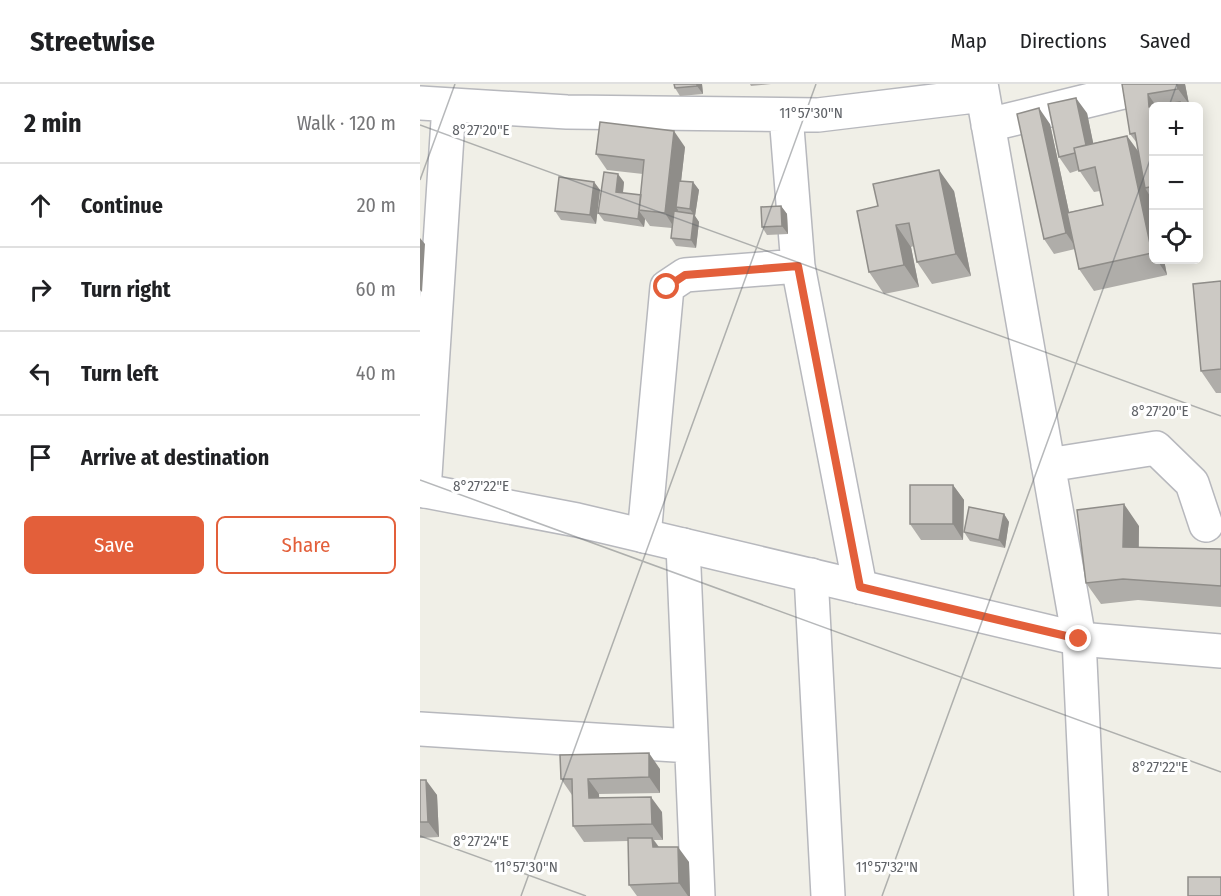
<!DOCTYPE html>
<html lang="en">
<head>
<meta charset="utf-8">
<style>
	:root { --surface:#fff; --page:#f6f6f6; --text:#202124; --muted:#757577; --line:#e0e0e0; --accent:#e35f3a }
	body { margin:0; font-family:"Fira Sans Condensed",sans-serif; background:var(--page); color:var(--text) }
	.controls { position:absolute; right:18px; top:18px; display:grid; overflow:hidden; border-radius:9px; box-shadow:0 3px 15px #0003 }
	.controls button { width:54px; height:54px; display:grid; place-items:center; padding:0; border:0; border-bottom:2px solid var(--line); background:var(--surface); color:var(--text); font:30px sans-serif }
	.stop { position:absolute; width:18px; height:18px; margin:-14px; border:4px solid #e35f3a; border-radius:50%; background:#fff }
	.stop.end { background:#e35f3a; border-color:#fff; box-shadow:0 2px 6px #0008 }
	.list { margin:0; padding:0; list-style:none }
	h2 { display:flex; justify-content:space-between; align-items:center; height:78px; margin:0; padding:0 24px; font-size:26px }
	h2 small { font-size:20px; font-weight:400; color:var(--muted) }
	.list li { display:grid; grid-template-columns:39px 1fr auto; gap:18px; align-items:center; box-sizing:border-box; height:84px; padding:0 24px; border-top:2px solid var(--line) }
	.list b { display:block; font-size:22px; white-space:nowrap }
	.list em { font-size:20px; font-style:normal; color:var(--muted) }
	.actions { display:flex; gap:12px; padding:18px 24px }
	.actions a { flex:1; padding:14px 0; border:2px solid var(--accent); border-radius:9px; text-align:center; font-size:21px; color:var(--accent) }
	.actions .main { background:var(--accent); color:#fff }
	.icon { flex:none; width:33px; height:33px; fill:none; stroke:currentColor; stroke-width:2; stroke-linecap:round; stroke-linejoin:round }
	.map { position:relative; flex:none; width:801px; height:812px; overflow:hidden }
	header { display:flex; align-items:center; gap:36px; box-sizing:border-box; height:84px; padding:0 30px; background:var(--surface); border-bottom:2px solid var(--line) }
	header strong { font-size:28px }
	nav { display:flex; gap:33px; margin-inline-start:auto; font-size:21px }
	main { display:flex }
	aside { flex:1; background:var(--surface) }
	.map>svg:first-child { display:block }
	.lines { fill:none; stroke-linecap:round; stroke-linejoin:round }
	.minor-casing { stroke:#b7b8bd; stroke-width:36 }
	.tertiary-casing { stroke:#b7b8bd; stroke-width:36 }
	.minor { stroke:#fff; stroke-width:33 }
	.tertiary { stroke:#fff; stroke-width:33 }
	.wall { fill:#afada9 }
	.shaded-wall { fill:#8f8d89 }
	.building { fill:#ccc9c4; stroke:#8f8d89; stroke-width:1.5 }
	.route { stroke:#e35f3a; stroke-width:8 }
	.ticks { fill:none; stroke:#5e6166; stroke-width:1.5; stroke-opacity:0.45 }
	.ticks-label { font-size:15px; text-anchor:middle; fill:#5e6166; stroke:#fff; stroke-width:6; stroke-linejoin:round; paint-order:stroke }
</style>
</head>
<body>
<header>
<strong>Streetwise</strong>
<nav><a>Map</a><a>Directions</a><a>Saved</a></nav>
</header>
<main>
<aside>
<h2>2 min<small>Walk · 120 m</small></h2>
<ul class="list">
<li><svg class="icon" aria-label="ahead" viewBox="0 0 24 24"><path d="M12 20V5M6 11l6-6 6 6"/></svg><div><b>Continue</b></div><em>20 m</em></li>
<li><svg class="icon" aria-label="right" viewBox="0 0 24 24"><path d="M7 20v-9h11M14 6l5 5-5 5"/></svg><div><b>Turn right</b></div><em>60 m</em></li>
<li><svg class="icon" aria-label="left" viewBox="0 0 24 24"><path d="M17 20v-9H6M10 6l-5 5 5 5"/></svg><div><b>Turn left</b></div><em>40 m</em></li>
<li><svg class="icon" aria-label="arrive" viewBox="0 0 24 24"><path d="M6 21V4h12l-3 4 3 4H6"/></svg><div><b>Arrive at destination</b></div></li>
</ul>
<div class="actions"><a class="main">Save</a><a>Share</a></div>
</aside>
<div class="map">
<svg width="801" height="812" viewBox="0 0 801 812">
	<rect width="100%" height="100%" fill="#f0efe7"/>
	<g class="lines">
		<g class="minor-casing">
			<path id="minor" d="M561,0l98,555 12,257
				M0,19l147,9 251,3 165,-20
				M366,31l12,151 62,321
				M568,41l168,-41
				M628,381l108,-17 36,35 14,42
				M4,407l25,-386
				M224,452l23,-249 18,-12 113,-9
				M263,461l15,351
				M391,491l17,321
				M0,645l271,17"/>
		</g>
		<g class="tertiary-casing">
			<path id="tertiary" d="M0,406l157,30 502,119 142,12"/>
		</g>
		<use href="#minor" class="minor"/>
		<use href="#tertiary" class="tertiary"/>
	</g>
	<path class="wall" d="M254,0h28l1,10 -23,2 -5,-8z
		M330,0h21l-20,2z
		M702,0h63l4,20 -35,2v94l-4,-4 4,14v50h10l3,15 -73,16 -15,-22 -4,-20 -21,5 -10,-15 6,-115 19,88 34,-7 -3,-14 -6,1 -15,-22 -9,3 -11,-16 28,-44 6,30 34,-7 12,16 -2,-9 -7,-9z
		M265,63l-4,34 12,1 6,8 -4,26 4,6 -3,26 -20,-2 -5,-8 1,-10 -22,-2 -5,-7 -1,8 -40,-6 -6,-8 26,-31 -1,11 18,2 2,-21 -36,-4 -11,-16z
		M174,98l6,8 -4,34 -35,-4 -6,-9z
		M534,107l17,85 -39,8 -15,-22 -3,-16 -3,1 8,40 -35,7 -15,-22 -12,-61z
		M361,122l6,8 1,20 -21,1 -5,-8z
		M801,197v112h-5l-15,-22z
		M533,401l11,15 -1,40h-42l-11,-16z
		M584,430l5,8 -4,26 -35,-7 -6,-9z
		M719,442v21l82,2v58l-83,-7 -37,4 -15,-21z
		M240,685v24l-61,1v4l63,14 1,28h-9l5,7 30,15 1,34h-53l-8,-11 -1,-44 -44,1 -11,-16 -1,-31 -11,-16z
		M0,696l17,15 2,42 -19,1z"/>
	<path class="shaded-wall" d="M277,0h5l1,10 -6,-8z
		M757,0h8l4,20 -11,-15z
		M728,10l8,12 -7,1z
		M656,14l11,15 11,53 -11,-15z
		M619,24l11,16 27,125 -11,-16z
		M254,47l11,16 -7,61 -2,-1 2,3 -3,19 -10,-16z
		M707,52l15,21 3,31 5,8 4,14v45l-2,-2z
		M519,86l15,21 17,85 -15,-22z
		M198,90l6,8 -2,18 -6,-8z
		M174,98l6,8 -4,34 -6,-9z
		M273,98l6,8 -4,26 4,6 -3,26 -5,-8 3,-25 -4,-6z
		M361,122l6,8 1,20 -6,-8z
		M219,127l6,8 -1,8 -6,-8z
		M476,141l15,22 8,40 -15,-22z
		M0,154l5,6 -3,48 -2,-2z
		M737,176h7l3,15z
		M533,401l11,15 -1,40 -10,-16z
		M704,420l15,22 -1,43 -15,-22z
		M584,430l5,8 -4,26 -6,-8z
		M229,669l11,16v24l-11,-16z
		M168,695l11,15 1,19 -11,-15z
		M6,696l11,15 2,42 -11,-15z
		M231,713l11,15 1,28 -11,-16z
		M232,754l11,15 -10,-6z
		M258,763l11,15 1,34h-2l-9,-13z"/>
	<path class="building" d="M254,0h23v2l-22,2z
		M702,0h55l1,5 -30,5 1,13 31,-5v4h-26v80l-9,2 -10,-55 -5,1z
		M656,14l10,47 -12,3 1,5 -16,4 -11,-53z
		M619,24l27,125 -22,6 -27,-125z
		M180,38l74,9 -9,82 -26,-3 5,-50 -48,-6z
		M707,52l25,117 -73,16 -12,-56 36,-8 -8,-38 -16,4 -5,-23z
		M519,86l17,84 -39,8 -8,-39 -13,2 8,40 -35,7 -12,-61 21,-5 -5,-22z
		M184,88l14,2 -2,18 25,3 -3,24 -40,-6z
		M139,93l35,5 -4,33 -35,-4z
		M259,97l14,1 -3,27 -14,-2z
		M361,122l1,20 -20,1 -1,-20z
		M254,127l20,3 -3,26 -20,-2z
		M801,197v88l-20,2 -8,-87z
		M490,401h43v39h-43z
		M704,420l-1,43 98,2v37l-98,-7 -37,4 -9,-73z
		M549,423l35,7 -5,26 -35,-8z
		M229,669v24l-61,2 1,19 62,-1 1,27 -79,2 -1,-47h-11l-1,-24z
		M0,696h6l2,42h-8z
		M208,754h24l1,9h25l1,36 -50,2z
		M768,793h33v19h-33z"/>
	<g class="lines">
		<path class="route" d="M247,203l18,-12 113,-9 62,321 219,52"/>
	</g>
	<path class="ticks" d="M749,22l8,-22M0,41l801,291M0,96l35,-96M0,396l801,292M0,752l166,60M101,812l295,-812M462,812l272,-747"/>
	<g class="ticks-label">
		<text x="391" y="34">11°57'30"N</text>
		<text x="61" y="51">8°27'20"E</text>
		<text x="740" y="332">8°27'20"E</text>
		<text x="61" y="407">8°27'22"E</text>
		<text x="740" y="688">8°27'22"E</text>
		<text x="61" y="762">8°27'24"E</text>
		<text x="106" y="788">11°57'30"N</text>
		<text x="467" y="788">11°57'32"N</text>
	</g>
</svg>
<div class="controls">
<button>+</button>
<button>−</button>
<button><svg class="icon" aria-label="locate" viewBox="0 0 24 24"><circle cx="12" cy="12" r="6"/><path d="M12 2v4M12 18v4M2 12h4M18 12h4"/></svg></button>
</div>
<div class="stop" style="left:247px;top:203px"></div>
<div class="stop end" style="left:659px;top:555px"></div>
</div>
</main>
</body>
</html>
